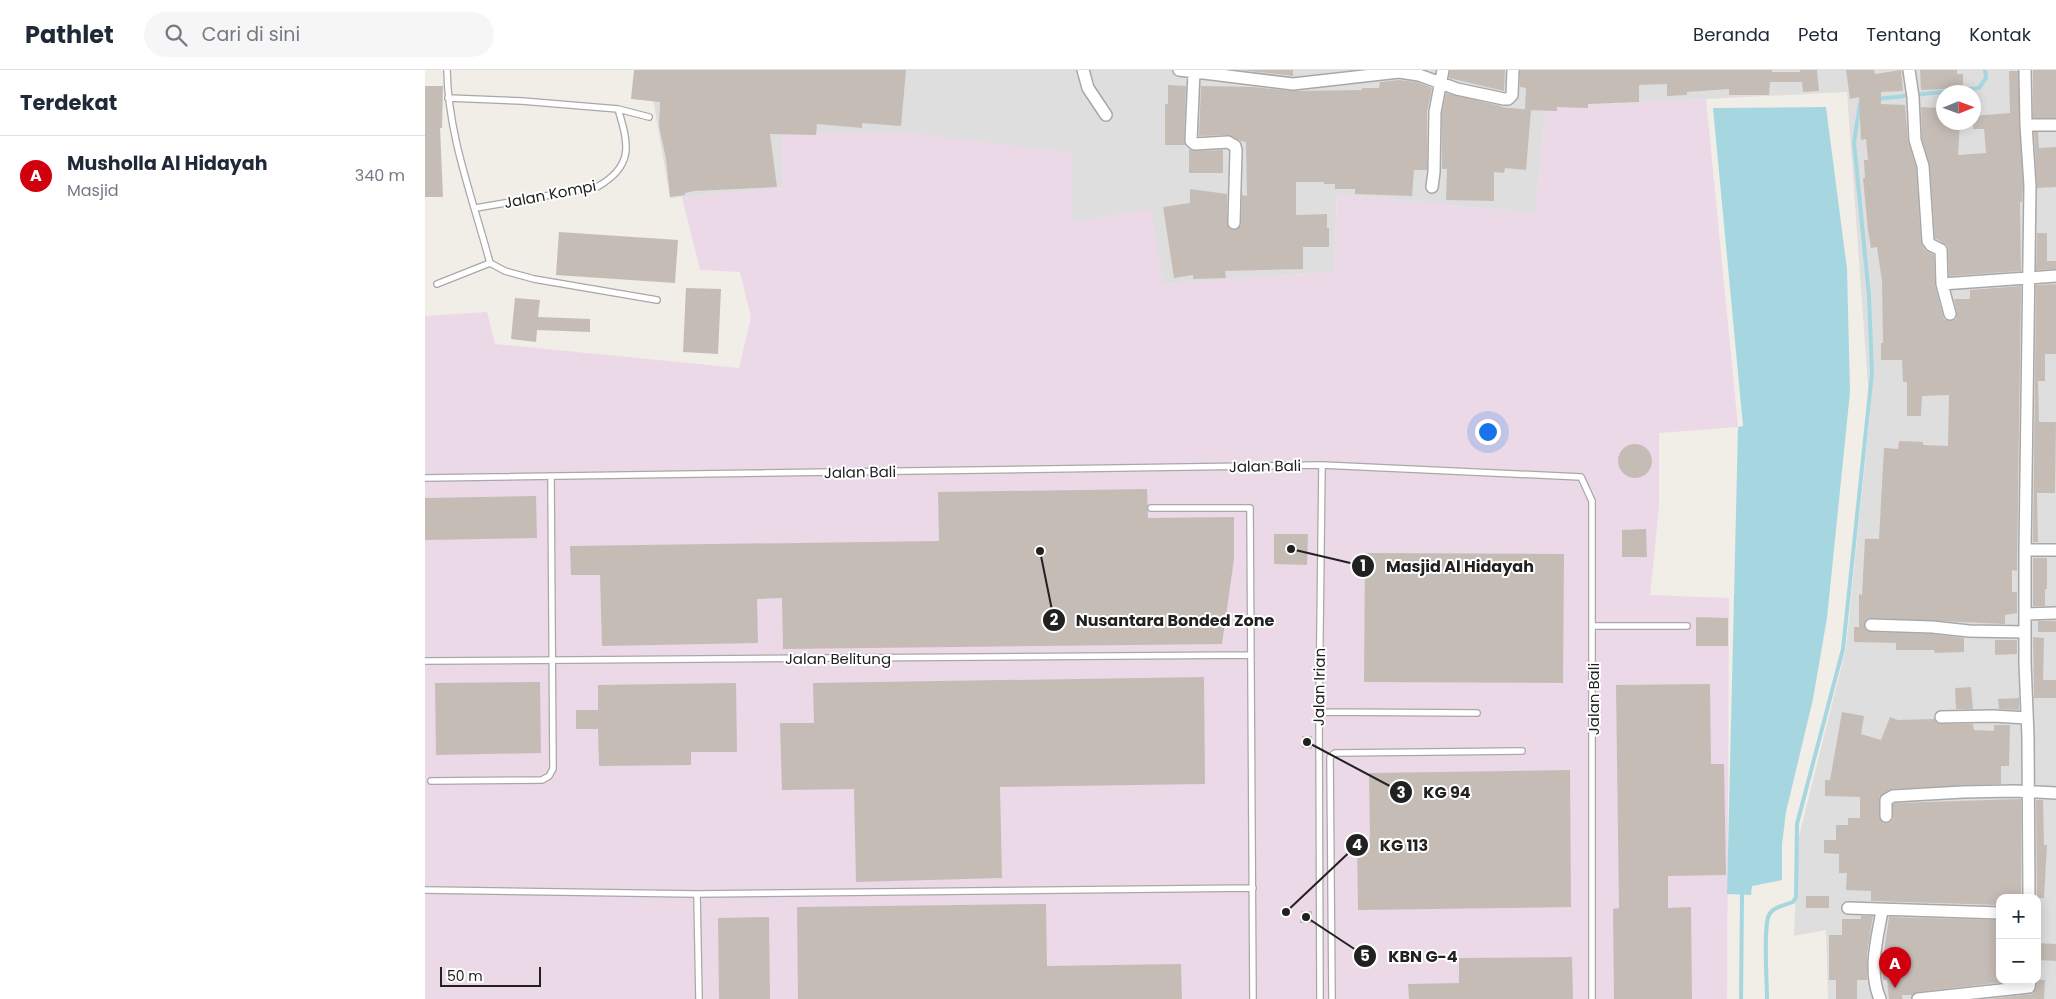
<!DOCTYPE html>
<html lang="id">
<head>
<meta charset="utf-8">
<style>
	:root { --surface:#fff; --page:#f6f6f7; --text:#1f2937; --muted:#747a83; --line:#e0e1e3; --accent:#d1000e }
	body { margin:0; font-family:Poppins,sans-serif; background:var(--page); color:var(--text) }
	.controls { position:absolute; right:15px; bottom:15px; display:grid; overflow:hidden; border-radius:10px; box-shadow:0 2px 12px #0003 }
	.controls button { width:45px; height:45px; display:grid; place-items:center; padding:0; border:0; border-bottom:1px solid var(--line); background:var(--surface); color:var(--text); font:25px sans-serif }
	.compass { position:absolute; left:1511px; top:15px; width:45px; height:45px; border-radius:50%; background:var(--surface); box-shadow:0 2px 12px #0003; rotate:89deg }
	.scale { position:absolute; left:15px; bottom:12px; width:101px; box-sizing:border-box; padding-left:5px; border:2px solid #212121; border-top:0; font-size:14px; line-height:18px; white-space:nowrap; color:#212121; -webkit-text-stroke:4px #fff; paint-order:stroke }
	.you { position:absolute; left:1062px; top:361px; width:18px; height:18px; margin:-12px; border:4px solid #fff; border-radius:50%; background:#1a73e8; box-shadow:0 0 0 8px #1a73e833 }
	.badge { display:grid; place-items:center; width:32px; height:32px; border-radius:50%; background:var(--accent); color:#fff; font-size:16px; font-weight:700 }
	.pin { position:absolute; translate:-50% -41px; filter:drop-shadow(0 1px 2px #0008) }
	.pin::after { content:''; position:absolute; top:26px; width:18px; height:15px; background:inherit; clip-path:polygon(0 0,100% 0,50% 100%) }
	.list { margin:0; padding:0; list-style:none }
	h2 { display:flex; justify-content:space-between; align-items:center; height:65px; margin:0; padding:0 20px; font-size:21px }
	h2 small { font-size:16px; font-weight:400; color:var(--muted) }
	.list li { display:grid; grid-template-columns:32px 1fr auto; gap:15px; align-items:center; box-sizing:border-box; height:80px; padding:0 20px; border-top:1px solid var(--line) }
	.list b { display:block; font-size:19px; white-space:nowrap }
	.list p { margin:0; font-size:16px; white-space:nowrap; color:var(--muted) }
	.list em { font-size:16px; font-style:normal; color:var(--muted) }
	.icon { flex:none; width:28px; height:28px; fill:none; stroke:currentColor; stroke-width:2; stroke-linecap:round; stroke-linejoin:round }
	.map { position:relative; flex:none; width:1631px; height:929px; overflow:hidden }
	header { display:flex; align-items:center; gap:30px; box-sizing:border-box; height:70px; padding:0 25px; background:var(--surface); border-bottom:1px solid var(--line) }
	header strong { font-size:24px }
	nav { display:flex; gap:28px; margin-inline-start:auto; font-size:18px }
	.search { width:350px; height:45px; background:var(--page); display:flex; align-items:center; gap:12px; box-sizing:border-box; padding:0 18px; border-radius:28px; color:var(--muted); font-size:19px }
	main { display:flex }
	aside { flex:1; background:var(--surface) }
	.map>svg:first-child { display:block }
	.residential { fill:#dfdede; fill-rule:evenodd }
	.industrial { fill:#ebd9e8 }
	.water { fill:#a6d7e0 }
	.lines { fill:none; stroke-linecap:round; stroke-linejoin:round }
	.stream { stroke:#a6d7e0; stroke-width:4 }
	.building { fill:#c6bcb6 }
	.lane-casing { stroke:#a8a8a8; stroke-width:8 }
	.street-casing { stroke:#a8a8a8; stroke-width:14 }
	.lane { stroke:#fff; stroke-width:5.5 }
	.street { stroke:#fff; stroke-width:11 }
	.labels { text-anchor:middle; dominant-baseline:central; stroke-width:4; stroke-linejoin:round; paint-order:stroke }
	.street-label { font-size:15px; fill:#212121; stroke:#fff }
	.leader { fill:none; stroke:#212121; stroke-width:2 }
	.callout-dot { fill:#212121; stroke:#fff; stroke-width:2 }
	.mark-label { font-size:15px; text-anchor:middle; font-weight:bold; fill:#fff }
	.callout-label { font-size:16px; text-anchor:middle; font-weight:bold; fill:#212121; stroke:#fff; stroke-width:4; stroke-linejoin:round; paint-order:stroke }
</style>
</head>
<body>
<header>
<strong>Pathlet</strong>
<div class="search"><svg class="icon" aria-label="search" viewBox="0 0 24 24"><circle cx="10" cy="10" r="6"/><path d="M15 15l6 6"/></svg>Cari di sini</div>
<nav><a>Beranda</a><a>Peta</a><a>Tentang</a><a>Kontak</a></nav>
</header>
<main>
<aside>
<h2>Terdekat<small></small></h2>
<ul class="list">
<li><span class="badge">A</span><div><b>Musholla Al Hidayah</b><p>Masjid</p></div><em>340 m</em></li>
</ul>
</aside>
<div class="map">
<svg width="1631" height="929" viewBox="0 0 1631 929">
	<rect width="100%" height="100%" fill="#f1ede7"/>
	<path class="residential" d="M230,0h1401v929h-228l-2,-69 -32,6 4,-96 48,-192 24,-234 -23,-322 -301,15 -11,106 -198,-19 -3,78 -171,12 -91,-62v-69l-290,-20v55l-112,10 -17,-99zM1518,22h30v30h-30zM1575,828h37v82h-37z"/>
	<path class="industrial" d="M1281,29l32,328 -79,6v73l-9,89 79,3 -2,401h-1302v-683l62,-4 8,32 244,24 12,-51 -11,-45 -40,-2 -18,-73 100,-9v-56l127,1 163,20v69l79,-13 12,75 171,-12 3,-78 198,19 11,-106z"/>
	<path class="water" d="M1401,37l21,162 3,123 -23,226 -14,81 -27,113 -4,32v36l-30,6 -1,9 -24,-1 11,-467 5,-1 -30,-318z"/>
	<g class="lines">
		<path class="stream" d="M1452,29l102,-11 7,-10 -1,-8
			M1316,929l1,-104
			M1342,929c0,-17 -4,-72 2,-84 4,-8 16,-10 24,-13l3,-5 1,-73 46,-175 29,-276 -3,-77 -15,-154 6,-38"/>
	</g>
	<path class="building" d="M209,0h272l-5,56 -39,-3v5l-45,-4 -1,11 -46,-1 7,53 -83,4 -9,2v2l-15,2 -4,-38 -7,-33 1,-24 -29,-3z
		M816,0h52v6z
		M1025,0h55l-1,21 -55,-13z
		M1095,0h252v2h28v-2h17l2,21 -16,1 -1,-10h-32l-1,13h-40v-6l-42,3v3l-20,1v-12l-28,1v17l-51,2v4l-31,-1v4l-32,-1 1,-22 -6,-1z
		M1421,0h28l1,4 26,-4 2,21 -22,1v12l24,1 3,36 8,26 5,75 4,8 9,5 1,31 9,33 5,2 7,-2 1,-6 -3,-14h16v-9l51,-4 -4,285 -5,-1v22h5v21l-12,2v9l-134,-6 -4,1 -3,5 1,5 6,3 60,2 33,4v14l-29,1 -1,-3h-38v-7l-42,-1v-15h5v-33l3,1 3,-56h14l5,-91 14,1 1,-8 24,1v3l25,1 1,-51 -27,1 -1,20h-14v-34h-4l-1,-22h-21v-17h2l-1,-62 -5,-34 -6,1 -3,-18 -5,-52h2l-1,-18h4l-2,-21 -5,1 -2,-43 -9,2z
		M1495,0h37v4h6v14l-42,2z
		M1608,0h23v48h-23z
		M1584,1h9l5,115 -1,16h-2l1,69 -72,5 -1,-30 -13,-8 -5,-72 -8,-27 -1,-32 22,1v14h17l-2,33 28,-2 -2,-24h-11v-13l37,-3z
		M974,10l18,2 15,6 -5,24v58h-13l-2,26 -57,-2v-5h-20v-5h-11v-2h-28v33l31,-1v14h2v19h-26v22l-78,2 1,7 -33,1v-4l-19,3 -11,-71 27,-4v-14l37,5v29l3,6 4,1 7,-4 1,-31 5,1 -1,-54 -5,-1 -13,-6 -29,1 2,-50 52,1 39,4 70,-1v-2h17l1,-6z
		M743,15l18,1 -2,55 1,4h-20v-41h3z
		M0,16h18l-1,42h-2l3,69h-18z
		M1021,23l55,13v1l30,3 -5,60 -21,-2 -1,5 -10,-1v29l-48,-1 1,-31h-5v-56z
		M1609,62h4l1,16 17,-1v40l-19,1z
		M764,79l6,2 28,-1v23h-34z
		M134,162l119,8 -3,43 -119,-8z
		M1612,163h10v28h9v8l-20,1z
		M1631,214v70h-11v27h-7l1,41h17l-1,71h-18l1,49h-5l3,-257z
		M261,218l35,1 -3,65 -35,-2z
		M90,228l25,2 -2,17 52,2v13l-53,-2 -1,12 -25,-3z
		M1193 391a17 17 0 1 1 34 0a17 17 0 1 1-34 0Z
		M722,419l1,29 86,-1v42l-12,85 -439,5 -1,-51 -25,1 1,44 -156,3 -2,-71h-29l-1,-29 369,-5 -1,-49z
		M111,426l1,42 -112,2v-42z
		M1221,459l1,28h-25v-27z
		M849,464h34l-1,31 -33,-1z
		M940,483l199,1 -1,129 -199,-1z
		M1608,488h14v31h-2v17h-12z
		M1271,547l32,1v28h-32z
		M1613,551h18v11h-18z
		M1608,567l11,1 -1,42h13v18h-22z
		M1570,570h22v14l-22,1z
		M779,607l1,107 -205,3 2,91 -146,4 -2,-93 -72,1 -2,-67h34l-1,-40z
		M115,612l1,71 -105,2 -1,-72z
		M311,613l1,69h-46v13l-92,1 -1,-37h-22v-19h22v-25z
		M1285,614l1,80h13l2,111 -58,1v32l23,-1 1,92h-78l-1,-90 6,-1 -3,-223z
		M1546,617l2,22h-17l-1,-21z
		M1594,628v12l-20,-1 -1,-10z
		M1417,642l22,4 -3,18 20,6 9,-23 8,3 36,-1 3,4 4,1h32l1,6 20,1v-6h16l-1,41h-8v18l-109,5 -13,8v19l4,7 7,-1 3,-3v-15l2,-1 126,-4v99h-21v7l-129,-4v-10l-25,-1 1,-17h-8v-19l-15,-1v-13h12v-15h12v-7h12v-21l-35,-1v-16h5z
		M877,666h10v13l-10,-1z
		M1145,700l1,137 -213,3 -1,-71h13l-1,-66z
		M1611,730h7l1,45h3l-3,53h-7z
		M1381,826h23v12h-23z
		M621,834l1,62 134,-2 1,35h-384l-1,-92z
		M876,841h11v12h-12z
		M1436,846h12l-6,38v26h-10v19h-21v-19h-7v-45h13v-16h19z
		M344,847l1,82h-51l-1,-81z
		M1464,847l111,3v60h22l-105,12 -5,3h-10v4h-13l-2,-19h-4l-1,-14z
		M1612,873l19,1v17l-19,-1z
		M1147,887l1,42h-164l-1,-15 51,-1v-25z
		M1612,910h8l-1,19h-56l45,-5 3,-6z"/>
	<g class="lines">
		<g class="lane-casing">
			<path id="lane" d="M22,0c1,66 26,129 43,193l15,8 29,8 123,21
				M23,28l74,3 96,8c11,36 16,57 -21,78l-121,21
				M193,39l31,8
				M12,214l53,-21
				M0,408l897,-13 259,12 11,24v498
				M726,438h99l3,491
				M1168,556h94
				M0,591l826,-6
				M894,642l158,1
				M6,711l111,-1 7,-4 4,-7 -2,-292
				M0,820l272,4 556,-6
				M272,824l2,105
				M895,929l-1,-287 3,-247
				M907,929l-2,-242 5,-4 187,-2"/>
		</g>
		<g class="street-casing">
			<path id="street" d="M658,0l5,18 18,27
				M754,0l114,14 106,-12 20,3 38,14 47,10h4l4,-4 1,-25
				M1484,0l4,27 2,43 8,26 5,75 3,4 10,5 1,34 8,30
				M1600,0l1,55 4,61 -5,364v113l3,74 1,161
				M769,2l-3,69 4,3 33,-2 7,4 1,4 -2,73
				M1601,55h30
				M1007,117l2,-15 1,-60 8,-42
				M1517,214l114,-8
				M1600,480h31
				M1600,544l31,-1
				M1446,555l61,2 37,4 56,1
				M1516,647l52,-1 34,2
				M1461,746v-16l7,-4 70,-4 52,-1 41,2
				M1423,838l152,5
				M1455,929c-12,-28 -3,-60 2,-88
				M1493,929l111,-12 1,-7"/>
		</g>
		<use href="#lane" class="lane"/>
		<use href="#street" class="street"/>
	</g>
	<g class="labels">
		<g class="street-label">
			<text transform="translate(125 124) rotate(-11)">Jalan Kompi</text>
			<text transform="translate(840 396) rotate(-1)">Jalan Bali</text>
			<text transform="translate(435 402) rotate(-1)">Jalan Bali</text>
			<text x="413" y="588">Jalan Belitung</text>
			<text transform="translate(894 617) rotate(-89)">Jalan Irian</text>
			<text transform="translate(1168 629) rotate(-90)">Jalan Bali</text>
		</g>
	</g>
	<path class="leader" d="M866 479L938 496M615 481L629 550M882 672L976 722M861 842L932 775M881 847L940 886"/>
	<g class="callout-dot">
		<circle cx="866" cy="479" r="5"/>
		<circle cx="615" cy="481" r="5"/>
		<circle cx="882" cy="672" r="5"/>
		<circle cx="861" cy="842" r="5"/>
		<circle cx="881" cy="847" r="5"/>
		<circle cx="938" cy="496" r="12"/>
		<circle cx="629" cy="550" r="12"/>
		<circle cx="976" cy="722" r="12"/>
		<circle cx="932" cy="775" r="12"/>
		<circle cx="940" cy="886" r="12"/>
	</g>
	<g class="mark-label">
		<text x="938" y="501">1</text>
		<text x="629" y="555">2</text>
		<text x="976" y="728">3</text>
		<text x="932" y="780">4</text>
		<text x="940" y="891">5</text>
	</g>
	<g class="callout-label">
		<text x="1035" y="502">Masjid Al Hidayah</text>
		<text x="750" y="556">Nusantara Bonded Zone</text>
		<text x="1022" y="728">KG 94</text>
		<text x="979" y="781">KG 113</text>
		<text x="998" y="892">KBN G-4</text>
	</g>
</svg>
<div class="controls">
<button>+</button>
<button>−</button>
</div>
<svg class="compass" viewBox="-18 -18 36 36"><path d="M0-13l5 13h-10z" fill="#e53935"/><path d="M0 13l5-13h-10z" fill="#747a83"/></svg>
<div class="scale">50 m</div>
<div class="you"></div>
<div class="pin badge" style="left:1470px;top:918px">A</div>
</div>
</main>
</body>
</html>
